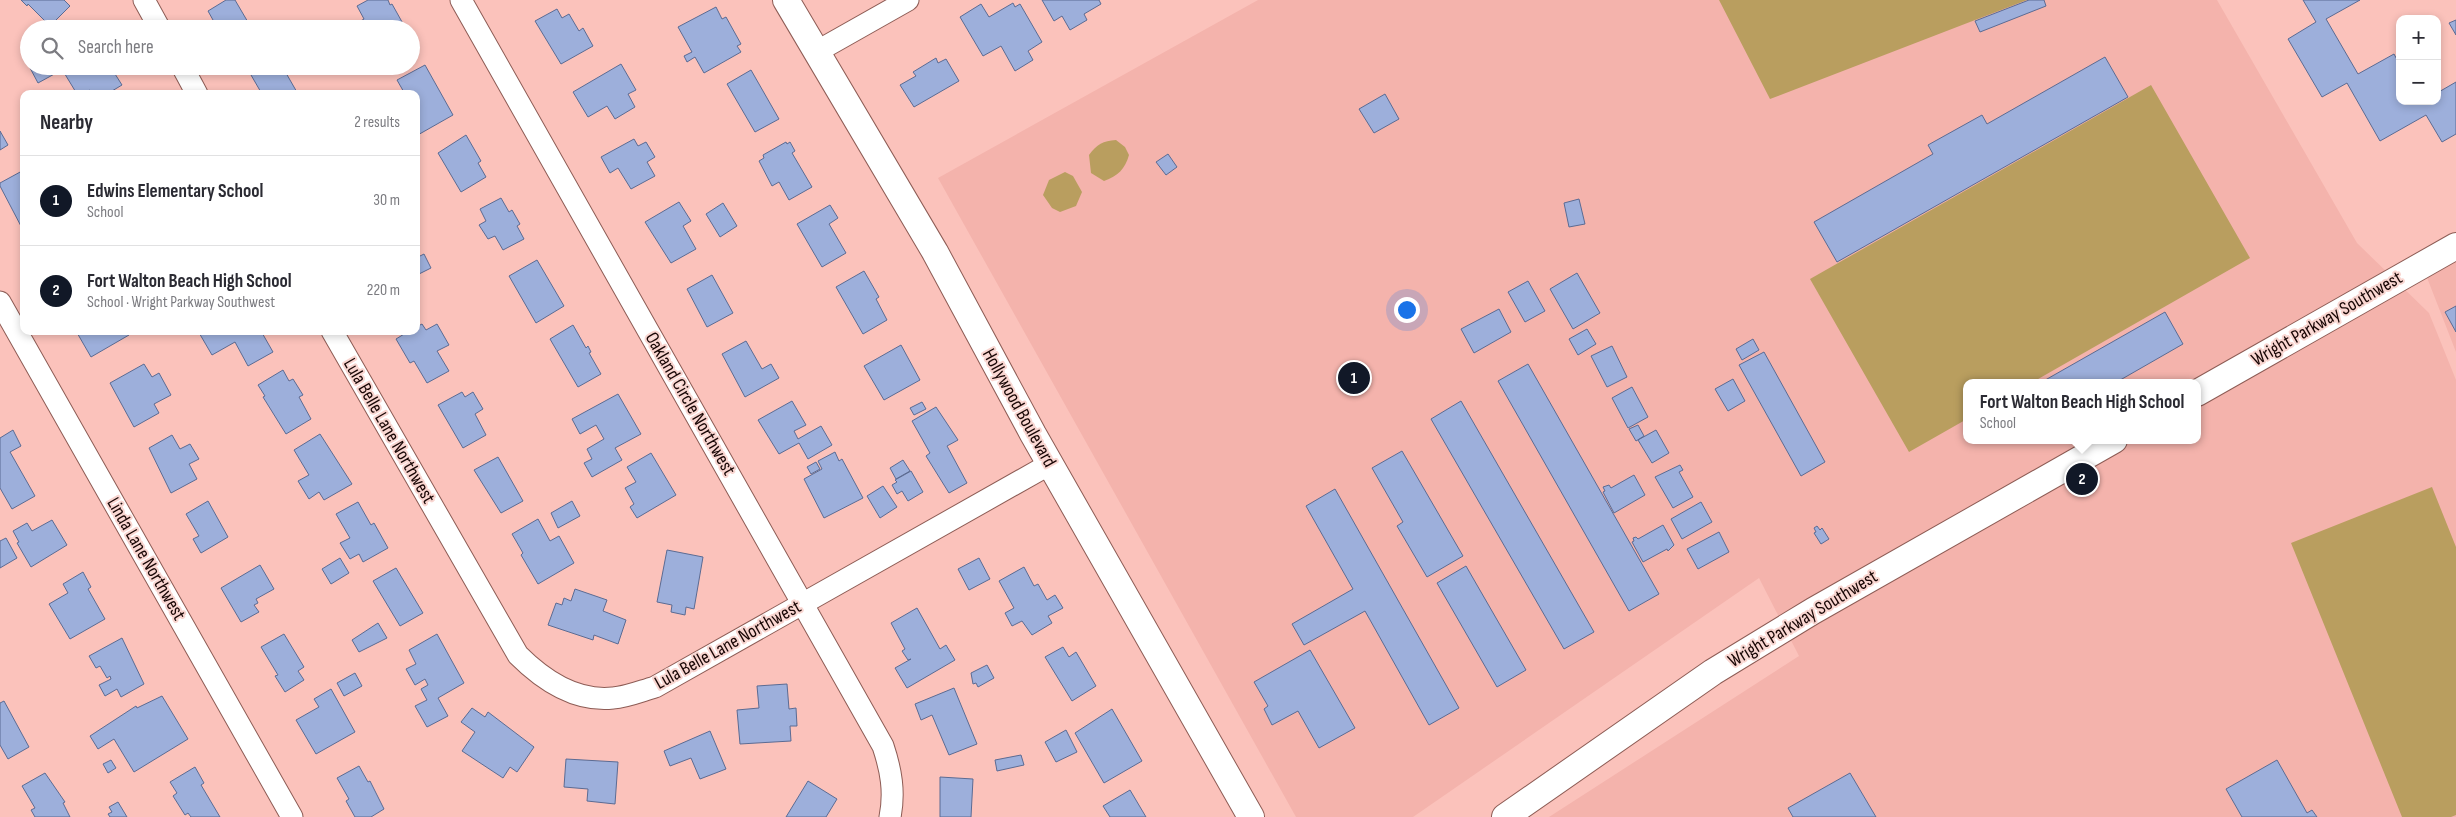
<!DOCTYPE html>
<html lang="en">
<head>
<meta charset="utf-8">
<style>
	:root { --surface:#fff; --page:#f7f7f7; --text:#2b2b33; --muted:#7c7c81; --line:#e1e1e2; --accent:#111827 }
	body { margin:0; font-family:"Sofia Sans Condensed",sans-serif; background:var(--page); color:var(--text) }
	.controls { position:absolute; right:15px; top:15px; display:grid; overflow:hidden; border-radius:10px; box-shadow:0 2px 8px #0003 }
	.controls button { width:45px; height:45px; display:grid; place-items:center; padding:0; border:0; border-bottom:1px solid var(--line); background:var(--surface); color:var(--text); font:25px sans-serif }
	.you { position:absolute; left:1406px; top:309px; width:18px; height:18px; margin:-12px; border:4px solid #fff; border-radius:50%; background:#1a73e8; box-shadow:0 0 0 8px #1a73e833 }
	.badge { display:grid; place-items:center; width:32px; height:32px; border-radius:50%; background:var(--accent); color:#fff; font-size:16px; font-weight:700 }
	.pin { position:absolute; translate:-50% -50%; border:2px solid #fff; box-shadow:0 1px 5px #0006 }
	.popup { position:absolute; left:1963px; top:379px; width:238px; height:65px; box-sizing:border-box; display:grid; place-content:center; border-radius:10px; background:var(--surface); filter:drop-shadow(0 1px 4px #0005); font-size:16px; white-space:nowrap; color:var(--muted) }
	.popup b { font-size:19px; color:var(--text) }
	.popup::after { content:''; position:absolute; left:50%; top:100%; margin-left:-10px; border:10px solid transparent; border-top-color:var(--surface) }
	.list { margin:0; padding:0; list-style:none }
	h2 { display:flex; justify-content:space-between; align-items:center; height:65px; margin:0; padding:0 20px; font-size:21px }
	h2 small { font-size:16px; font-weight:400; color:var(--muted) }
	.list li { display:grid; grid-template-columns:32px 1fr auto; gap:15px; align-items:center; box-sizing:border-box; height:90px; padding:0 20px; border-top:1px solid var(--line) }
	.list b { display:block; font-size:19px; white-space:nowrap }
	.list p { margin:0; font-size:16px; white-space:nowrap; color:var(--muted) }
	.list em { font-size:16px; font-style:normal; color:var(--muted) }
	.icon { flex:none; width:28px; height:28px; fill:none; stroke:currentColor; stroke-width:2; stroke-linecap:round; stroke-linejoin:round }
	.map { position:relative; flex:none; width:2456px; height:817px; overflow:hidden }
	.search { position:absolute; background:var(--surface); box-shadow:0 2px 8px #0003; left:20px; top:20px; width:400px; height:55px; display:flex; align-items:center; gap:12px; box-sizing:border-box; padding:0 18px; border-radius:28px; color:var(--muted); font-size:19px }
	.panel { position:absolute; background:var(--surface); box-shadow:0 2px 8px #0003; left:20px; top:90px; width:400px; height:245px; border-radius:10px }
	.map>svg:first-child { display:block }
	.built { fill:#f4b3ac; fill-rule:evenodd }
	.green { fill:#b99e5f }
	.building { fill:#9dafdb; stroke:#5b6b93 }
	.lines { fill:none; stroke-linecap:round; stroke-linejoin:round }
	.minor-casing { stroke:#8d5c55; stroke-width:23 }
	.tertiary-casing { stroke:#8d5c55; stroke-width:28 }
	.minor { stroke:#fff; stroke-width:21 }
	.tertiary { stroke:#fff; stroke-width:26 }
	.labels { text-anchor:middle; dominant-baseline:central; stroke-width:4; stroke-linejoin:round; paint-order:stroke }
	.street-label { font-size:19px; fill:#180605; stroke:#f9d6d1 }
</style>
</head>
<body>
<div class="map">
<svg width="2456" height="817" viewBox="0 0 2456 817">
	<rect width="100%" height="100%" fill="#fbc2bb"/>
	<path class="built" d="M1258,0h959l140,243 72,70 27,67v437h-907l250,-161 -40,-78 -346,239h-117l-358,-639zM1967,383h230v57h-230z
		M2456,258v94l-30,-77z"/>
	<path class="green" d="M1719,0h308l-257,99z
		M2151,85l99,173 -219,125h-64v36l-58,33 -99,-173z
		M1116,140l9,7 4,8c-4,14 -11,21 -25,26l-13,-8 -2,-18c8,-11 14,-14 27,-15z
		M1065,172l8,4 9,16 -6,14 -16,6 -8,-4 -9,-13 6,-15z
		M2432,487l24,60v268l-5,2h-49l-111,-274z"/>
	<path class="building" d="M21,0h43l6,6 -20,20 -22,-22 -1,2z
		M226,0h9l17,29h-34l-10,-18z
		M368,0h20l2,5 2,-1 14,25h-59l17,-10 -7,-13z
		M1042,0h57l2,4 -17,10 3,6 -17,10 -8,-14 -8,5z
		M2029,0h15l2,6 -66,26 -5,-11z
		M2303,0h57l-34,19 32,55 36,-20 6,11v36h37v-8l19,-11v52l-14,8 -16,-27 -46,26 -33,-58 -25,14 -34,-58 28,-17z
		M1013,3l2,4 5,-3 22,38 -14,9 5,9 -18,11 -14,-25 -18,10 -23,-39 21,-13 8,13z
		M716,7l6,12 4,-2 15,27 -4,2 4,6 -37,21 -9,-16 -8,5 -3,-6 8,-4 -14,-25z
		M557,9l5,9 7,-4 10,17 4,-3 10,18 -32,18 -26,-43z
		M2456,20v15l-7,-12z
		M29,39v13h-1l-5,-10z
		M2105,57l23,40 -291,165 -23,-40 119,-68 -5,-9 54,-30 5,9z
		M936,58l2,5 8,-4 13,22 -45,26 -14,-22 16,-9 -3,-4z
		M621,64l15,26 -8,4 7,13 -20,12 -8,-13 -19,11 -15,-25z
		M425,65l28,50 -37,21v-42h-11l-8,-14z
		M29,66h26l3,6 -20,11z
		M60,66h50l12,19 -15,9h-15l-2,-4 -7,4h-6z
		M265,66h17l16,28h-36l-11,-19z
		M751,70l28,49 -24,13 -28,-48z
		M1385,94l14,25 -25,14 -15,-24z
		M0,131l8,14 -8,5z
		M466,135l15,26 -3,2 8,14 -25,15 -23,-39z
		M634,139l4,7 8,-4 9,15 -8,5 8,14 -24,13 -13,-21 -8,5 -9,-16z
		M786,142l1,2 3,-2 5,9 -3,2 20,34 -23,13 -10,-18 -7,4 -13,-25 5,-3 -1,-3z
		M1168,154l9,13 -11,8 -10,-13z
		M22,171l2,3 -1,56 -23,-44v-3z
		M501,198l8,14 3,-2 8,14 -3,2 7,13 -21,11 -8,-14 -7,3 -9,-14 7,-4 -6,-12z
		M1579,199l6,25 -16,3 -5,-24z
		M679,202l12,19 -8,5 13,23 -25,14 -26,-41z
		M723,203l14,23 -17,11 -14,-23z
		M830,205l8,13 -9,6 17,29 -24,14 -25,-43z
		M424,254l7,14 -14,7 -1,-17z
		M537,260l27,46 -28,17 -27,-47z
		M864,271l15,26 -3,2 11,21 -24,14 -27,-47z
		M1577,273l23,40 -27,16 -23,-40z
		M712,275l21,38 -26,14 -20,-38z
		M1528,281l17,30 -20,11 -17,-30z
		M2456,306v26l-11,-20z
		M1499,309l12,23 -37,21 -13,-24z
		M2165,312l18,32 -68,39h-75z
		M422,324l4,6 11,-6 12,21 -12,6 12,20 -22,12 -13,-22 -4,2 -14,-24 13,-8h7v-4z
		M573,325l13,23 2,-2 3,6 -2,1 12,21 -23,13 -28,-48z
		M1587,329l9,15 -18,11 -9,-16z
		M76,331h51l2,4 -38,22z
		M198,331h63l12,21 -25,14 -13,-24 -23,13z
		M1753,339l6,11 -17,10 -6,-11z
		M746,341l16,28 9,-5 8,14 -34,19 -23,-43z
		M901,345l19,35 -36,20 -20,-34z
		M1612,346l15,31 -20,10 -16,-31z
		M1764,352l61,110 -24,14 -62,-111z
		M144,364l8,13 7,-4 12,22 -17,9 5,9 -25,14 -24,-44z
		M1528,364l131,230 -30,17 -131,-230z
		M283,370l6,11 4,-2 10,16 -4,2 12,22 -25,15 -23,-37 2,-1 -7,-11z
		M1733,379l12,22 -17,10 -13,-22z
		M1632,387l16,30 -20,11 -16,-30z
		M462,392l3,5 8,-5 10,17 -8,5 11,21 -23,13 -25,-43z
		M618,394l23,40 -26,14 7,12 -30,17 -8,-14 8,-4 -5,-10 17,-10 -8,-14 -16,9 -8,-15z
		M792,401l14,24 -12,6 4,8 23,-13 11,19 -24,14 -9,-16 -20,11 -21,-34z
		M1461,401l133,231 -30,17 -133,-230z
		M922,402l4,7 -12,6 -4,-7z
		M936,407l22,33 -11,6 20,37 -18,10 -23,-37 4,-3 -18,-32z
		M1638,425l6,11 -8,5 -7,-12z
		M13,430l8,16 -11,6 25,44 -23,13 -12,-21v-50z
		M1656,430l13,23 -17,10 -14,-23z
		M320,434l32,50 -28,16 -5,-8 -10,7 -11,-18 11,-6 -15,-25z
		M172,435l8,14 10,-5 9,15 -10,5 8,15 -26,14 -22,-45z
		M1402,451l61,105 -36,21 -30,-51 6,-4 -31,-54z
		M835,452l4,9 3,-2 21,39 -39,20 -20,-39 18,-10 -4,-8z
		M651,453l25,42 -39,23 -7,-11 4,-3 -9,-16 11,-6 -9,-15z
		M498,457l25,44 -22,12 -27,-43z
		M903,460l7,11 -14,8 -6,-11z
		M816,462l4,7 -9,5 -4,-7z
		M1680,465l3,5 -4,2 14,25 -20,11 -18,-31z
		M911,471l12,21 -15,9 -6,-10 -5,3 -5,-9 5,-3 -2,-2z
		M1634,475l11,20 -31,18 -11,-21 2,-1 -2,-4 6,-2 2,3z
		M883,486l14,21 -17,11 -13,-22z
		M1335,489l124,219 -30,17 -64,-114 -61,34 -12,-21 61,-35 -47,-83z
		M208,501l20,36 -27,16 -8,-14 6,-3 -13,-22z
		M572,501l8,15 -22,12 -7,-15z
		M358,502l13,23 3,-2 14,25 -25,14 -4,-8 -9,5 -10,-16 10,-5 -14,-24z
		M1701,502l11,20 -30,17 -11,-20z
		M538,519l12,22 9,-5 15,27 -36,21 -17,-29 2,-2 -11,-19z
		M52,520l15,25 -36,22 -14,-24 2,-1 -6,-11 14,-8 5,8z
		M1663,525l11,20 -6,6 -1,-2 -24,13 -11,-20 2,-1 -1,-3 3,-1 2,2z
		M1817,526l3,4 2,-2 7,11 -8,5 -7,-11 2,-1 -2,-4z
		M1719,532l10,20 -31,17 -11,-20z
		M6,538l11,20 -17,10v-27z
		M667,550l36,7 -9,52 -8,-2 -1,8 -14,-3 1,-7 -15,-3z
		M340,558l9,15 -18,11 -9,-15z
		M979,558l11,21 -21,11 -11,-21z
		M260,565l14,24 -18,10 2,4 -4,2 5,7 -18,10 -20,-34z
		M1466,566l60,104 -29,17 -60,-104z
		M1024,567l10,19 4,-2 9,16 8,-5 8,13 -15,8 4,7 -20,12 -10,-14 -10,5 -7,-13 9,-5 -15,-27z
		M396,568l27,45 -23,13 -27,-45z
		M83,572l8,15 -3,2 17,30 -35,20 -21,-35 19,-11 -5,-9z
		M575,589l32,11 -4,11 23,9 -8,24 -24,-9 -1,5 -45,-15 8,-22 6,2 2,-7 7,3z
		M917,608l23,41 6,-4 9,15 -48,28 -12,-20 16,-9 -3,1 -6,-9 3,-2 -14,-26z
		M378,623l9,15 -28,14 -7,-12z
		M284,634l20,33 -6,4 6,9 -19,12 -10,-16 3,-1 -17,-28z
		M437,634l27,49 -26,15 10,18 -21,11 -12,-21 12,-6 -6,-11 7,-4 -3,-6 -10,6 -9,-16 10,-5 -7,-14z
		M122,638l22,46 -23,13 -4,-8 -12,7 -6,-11 12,-6 -1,-3 -3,2 -7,-12 -4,2 -7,-12z
		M1063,647l6,10 7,-5 20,34 -24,15 -27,-44z
		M1310,650l45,78 -36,20 -21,-37 -26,14 -8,-16 4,-3 -14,-24z
		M987,665l7,13 -16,9 -2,-4 -3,1 -2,-11z
		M355,673l7,13 -18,10 -7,-13z
		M787,684l2,25 7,-1 1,18h-7l1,15 -51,3 -3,-34 22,-2 -2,-22z
		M954,688l23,56 -28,11 -17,-40 -11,5 -6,-16z
		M331,689l24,43 -39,22 -20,-34 23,-13 -5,-8z
		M162,696l26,43 -54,33 -20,-33 -16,10 -8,-13 46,-30 1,2z
		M4,701l25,46 -21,12 -8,-14v-42z
		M472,708l13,9 3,-5 46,35 -17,25 -7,-5 -7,11 -41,-27 13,-19 -14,-10z
		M1112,709l30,52 -38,22 -29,-50z
		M1066,730l11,22 -21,10 -11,-20z
		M710,731l16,38 -26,10 -9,-21 -21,8 -6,-15z
		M1021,755l3,10 -27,6 -2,-11z
		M566,759l52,3 -3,42 -28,-3 1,-12 -24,-2z
		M111,760l5,8 -8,5 -5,-9z
		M2277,760l30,53 5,-3 5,7h-75l-16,-28z
		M359,766l9,16 2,-1 14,28 -13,8h-16l-9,-16 3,-2 -12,-21z
		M195,767l9,16 -3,2 19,32h-29l-3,-4 -3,2 -12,-19 4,-3 -7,-11z
		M45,773l20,29 -2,1 7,14h-35l-4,-7 4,-2 -13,-22z
		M1850,773l26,44h-83l-5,-9z
		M940,777l33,2 -2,38h-31z
		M808,781l29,18 -11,18h-40z
		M1130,790l16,27h-36l-7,-11z
		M118,802l9,15h-17l-2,-3 4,-2 -3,-5z"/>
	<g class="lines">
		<g class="minor-casing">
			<path id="minor" d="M144,0l16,29
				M461,0l422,746c8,24 12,46 7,71
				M816,52l92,-52
				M182,66l15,28
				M0,302l292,515
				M332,331l186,324c25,25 57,47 95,43 14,-1 28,-7 42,-11l395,-223"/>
		</g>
		<g class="tertiary-casing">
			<path id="tertiary" d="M786,0l149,252 98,182 218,383
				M2197,393l259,-147
				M1505,817l208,-145 100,-61 301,-171"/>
		</g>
		<use href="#minor" class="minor"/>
		<use href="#tertiary" class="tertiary"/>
	</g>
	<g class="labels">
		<g class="street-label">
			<text transform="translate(2327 319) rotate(-30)">Wright Parkway Southwest</text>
			<text transform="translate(690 404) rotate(60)">Oakland Circle Northwest</text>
			<text transform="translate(1019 408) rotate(61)">Hollywood Boulevard</text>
			<text transform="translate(389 431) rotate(60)">Lula Belle Lane Northwest</text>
			<text transform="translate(146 559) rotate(60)">Linda Lane Northwest</text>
			<text transform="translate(1803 619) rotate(-31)">Wright Parkway Southwest</text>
			<text transform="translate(728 645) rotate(-29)">Lula Belle Lane Northwest</text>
		</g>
	</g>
</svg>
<div class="controls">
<button>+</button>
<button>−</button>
</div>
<div class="you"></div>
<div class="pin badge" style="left:1354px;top:378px">1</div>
<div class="pin badge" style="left:2082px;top:479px">2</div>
<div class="popup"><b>Fort Walton Beach High School</b>School</div>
<div class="search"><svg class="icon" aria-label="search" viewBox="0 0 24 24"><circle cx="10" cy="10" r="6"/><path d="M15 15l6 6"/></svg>Search here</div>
<section class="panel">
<h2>Nearby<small>2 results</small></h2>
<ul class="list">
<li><span class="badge">1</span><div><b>Edwins Elementary School</b><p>School</p></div><em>30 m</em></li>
<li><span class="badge">2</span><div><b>Fort Walton Beach High School</b><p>School · Wright Parkway Southwest</p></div><em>220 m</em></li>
</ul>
</section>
</div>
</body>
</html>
